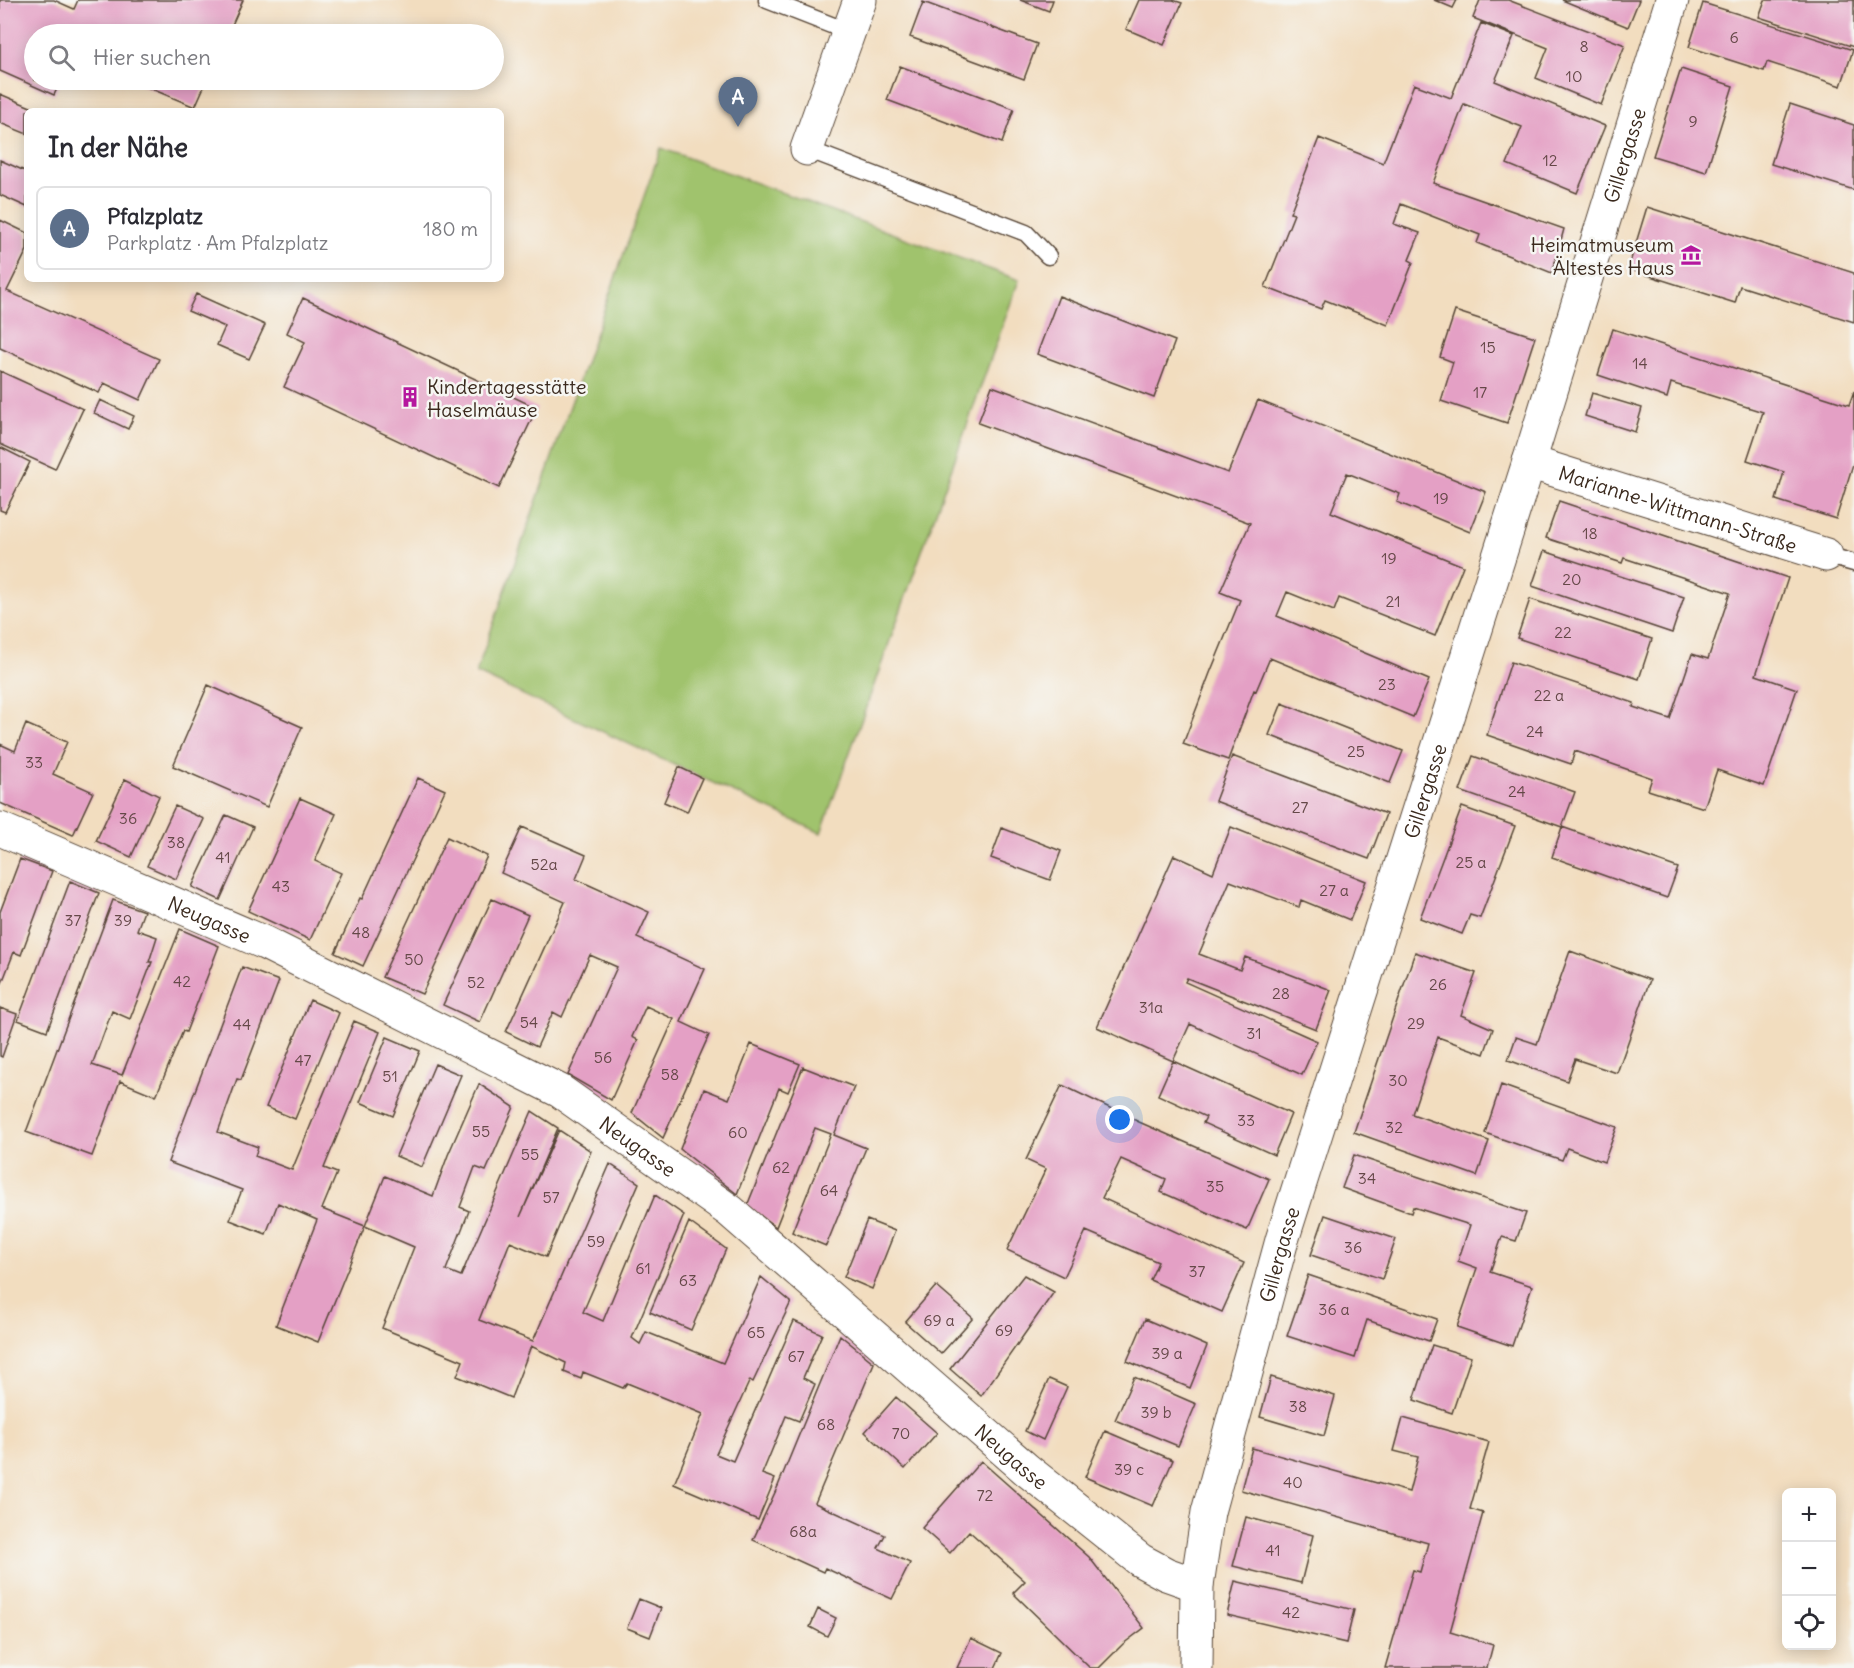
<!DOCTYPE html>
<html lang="de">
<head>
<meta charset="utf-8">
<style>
	:root { --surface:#fff; --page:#f7f7f7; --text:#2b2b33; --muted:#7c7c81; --line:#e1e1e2; --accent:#b5179e }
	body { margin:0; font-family:Delius,sans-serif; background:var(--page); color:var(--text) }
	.controls { position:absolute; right:18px; bottom:18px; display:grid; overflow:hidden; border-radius:9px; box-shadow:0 3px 15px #0003 }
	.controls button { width:54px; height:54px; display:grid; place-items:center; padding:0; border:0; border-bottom:2px solid var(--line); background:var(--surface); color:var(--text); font:30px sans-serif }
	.you { position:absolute; left:1120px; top:1120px; width:21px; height:21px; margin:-15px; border:4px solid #fff; border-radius:50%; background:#1a73e8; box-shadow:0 0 0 9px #1a73e833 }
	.badge { display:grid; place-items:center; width:39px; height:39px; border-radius:50%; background:var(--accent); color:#fff; font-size:20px; font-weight:700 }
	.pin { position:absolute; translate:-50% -50px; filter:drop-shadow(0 2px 3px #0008) }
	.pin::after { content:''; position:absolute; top:32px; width:21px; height:18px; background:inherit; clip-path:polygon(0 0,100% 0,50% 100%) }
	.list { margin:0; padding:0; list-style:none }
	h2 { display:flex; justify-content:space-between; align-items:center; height:78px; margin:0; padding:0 24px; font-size:26px }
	h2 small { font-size:20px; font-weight:400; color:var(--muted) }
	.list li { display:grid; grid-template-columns:39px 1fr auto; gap:18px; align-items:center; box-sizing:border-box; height:84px; margin:0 12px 12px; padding:0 12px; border:2px solid var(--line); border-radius:9px }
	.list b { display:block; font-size:22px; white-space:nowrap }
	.list p { margin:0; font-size:20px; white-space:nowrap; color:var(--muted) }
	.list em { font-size:20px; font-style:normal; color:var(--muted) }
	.icon { flex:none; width:33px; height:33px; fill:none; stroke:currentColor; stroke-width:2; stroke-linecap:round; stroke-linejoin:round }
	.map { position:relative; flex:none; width:1854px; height:1668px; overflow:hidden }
	.search { position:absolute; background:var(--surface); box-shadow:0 3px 15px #0003; left:24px; top:24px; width:480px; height:66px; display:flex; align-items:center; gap:15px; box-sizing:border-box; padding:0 21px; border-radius:33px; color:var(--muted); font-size:22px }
	.panel { position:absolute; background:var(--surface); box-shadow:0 3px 15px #0003; left:24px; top:108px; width:480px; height:174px; border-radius:9px }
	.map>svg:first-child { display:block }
	.grass { fill:#a0c36d; stroke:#6e7646; stroke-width:1.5 }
	.building { fill:#e4a0c5 }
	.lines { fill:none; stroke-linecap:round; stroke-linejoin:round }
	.service-casing { stroke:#564536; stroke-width:19 }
	.minor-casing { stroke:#564536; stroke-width:35 }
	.service { stroke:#fff; stroke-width:16 }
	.minor { stroke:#fff; stroke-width:33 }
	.labels { text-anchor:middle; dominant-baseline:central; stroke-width:5; stroke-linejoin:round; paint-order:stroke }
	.number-label { font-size:16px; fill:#654848 }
	.street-label { font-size:20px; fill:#3b2a1e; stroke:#f6f6f2 }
	.poi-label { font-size:20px; fill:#3b2a1e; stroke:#f6f6f2; text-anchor:end }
</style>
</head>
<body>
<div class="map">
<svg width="1854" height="1668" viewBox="0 0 1854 1668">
	<rect width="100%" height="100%" fill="#f6f6f2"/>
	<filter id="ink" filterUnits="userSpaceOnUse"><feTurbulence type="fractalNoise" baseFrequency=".0167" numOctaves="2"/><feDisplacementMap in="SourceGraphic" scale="12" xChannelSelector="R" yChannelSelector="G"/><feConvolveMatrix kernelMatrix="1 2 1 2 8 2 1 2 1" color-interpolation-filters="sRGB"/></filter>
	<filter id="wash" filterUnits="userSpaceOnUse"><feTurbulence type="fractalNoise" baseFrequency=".008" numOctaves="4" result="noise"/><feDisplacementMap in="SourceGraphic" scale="24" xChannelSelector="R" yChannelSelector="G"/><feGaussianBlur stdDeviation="1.35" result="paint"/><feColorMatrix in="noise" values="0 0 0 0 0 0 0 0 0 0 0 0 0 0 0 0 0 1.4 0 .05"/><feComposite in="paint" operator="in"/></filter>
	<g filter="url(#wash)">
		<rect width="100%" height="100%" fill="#f2ddbf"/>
		<path class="grass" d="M661,148l358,132 -198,553 -345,-160z"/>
		<g id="blocks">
			<path class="building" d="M0,0h54l20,9 4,-9h165l-15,34h-194v46h27l-7,15 -54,-24z
				M1020,0h33l-4,11z
				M1139,0h34l9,3 -18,42 -38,-16z
				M1434,0h23l-4,8z
				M1480,0h28l117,45 -24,60 -65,-27 12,-30 -75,-30z
				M1562,0h77l-11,27z
				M1765,0h89v47l-95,-30z
				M923,2l114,42 -13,35 -114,-42z
				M1703,3l150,47 -12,36 -74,-24 -3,9 -75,-24z
				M1481,23l33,13 -19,45 110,45 -28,67 -70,-29 15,-37 -58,-23 -31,79 131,46 -12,44 -75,-30 3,-8 -79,-31 -7,20 26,9 -11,27 4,2 -25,63 -63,-25 -4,9 -56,-22 29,-73 -4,-1 29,-75 64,25 31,-79 37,14z
				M900,66l114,43 -12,34 -115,-43z
				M1681,69l52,17 -27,86 -53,-16z
				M130,80h77l-12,27z
				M0,94l40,17h-13v23l-27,-11z
				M1790,104l64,21v65l-83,-26z
				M0,160l27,12v35l-27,-12z
				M1647,207l207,66v49l-114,-36 -5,17 -107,-34z
				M0,220l27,13v17l-20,41 152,68 -19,41 -36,-17 -5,10 -99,-45z
				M196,294l69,31 -16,34 -32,-14 8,-18 -37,-16z
				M1059,296l116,45 -21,57 -117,-44z
				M303,298l234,110 -38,80 -215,-101 21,-45 -18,-9z
				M1455,311l80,26 -28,86 -66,-22 12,-39 -13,-5z
				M1613,329l236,76 5,-14v70l-18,58 -60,-19 8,-28 -37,-12 16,-48 -92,-29 -4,15 -69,-23z
				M0,371l83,38 -28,60 -55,-25z
				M992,386l236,87 30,-73 228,92 -16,40 -73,-30 3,-8 -53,-21 -16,39 132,54 -28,70 -96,-38 -5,13 -47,-19 -10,24 152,64 -16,37 -143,-59 -14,33 -2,-1 -26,70 -45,-16 27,-71 30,-73 -20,-8 30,-69 -272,-100z
				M1592,393l50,15 -7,24 -50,-16z
				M100,400l34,16 -6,13 -34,-16z
				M0,447l30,15 -25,50 -5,-2z
				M1559,501l229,77 -32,97 41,14 -33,97 -47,-16 -13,38 -56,-18 4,-12 -77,-27 -4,13 -84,-29 24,-73 123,41 -1,4 37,12 22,-65 16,5 22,-66 -106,-35 -2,5 -76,-25z
				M1544,551l140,46 -12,36 -140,-47z
				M1530,599l122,40 -13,40 -122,-41z
				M208,685l94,42 -35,80 -94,-41z
				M1282,703l121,48 -13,32 -121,-48z
				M26,724l41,18 -14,32 40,18 -20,43 -73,-32v-59l15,7z
				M1232,756l154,58 -17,45 -154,-58z
				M1473,756l102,36 -13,35 -102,-36z
				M679,767l23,11 -15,34 -23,-10z
				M418,778l27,12 -82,176 -28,-13 25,-55 2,1z
				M125,779l34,17 -28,61 -35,-16z
				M300,798l36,16 -21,47 26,12 -31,67 -62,-29z
				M175,806l29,13 -28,60 -29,-13z
				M1462,807l53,19 -35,92 -10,-3 -8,19 -42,-16z
				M226,815l27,12 -33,73 -28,-13z
				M522,827l64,28 -10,24 73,33 -12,26 68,31 -24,53 28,13 -46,103 -31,-25 42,-94 -28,-13 -14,31 6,3 -27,60 -43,-25 49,-108 -27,-12 -28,62 -9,-5 -16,35 -31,-15 59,-130 -64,-29z
				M1231,827l135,54 -16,39 -49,-20 -2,7 -69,-26 -31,73 41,16 5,-13 86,33 -15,39 -129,-51 -2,4 132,59 -15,34 -112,-51 -17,37 -76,-34 77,-172 39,18z
				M1562,827l116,41 -11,30 -115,-41z
				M1002,828l59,23 -11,29 -59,-22z
				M447,837l40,19 -65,138 -40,-17z
				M20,859l32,12 -31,84 -7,-3 -12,31 -2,-1v-70z
				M70,881l29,12 -52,138 -29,-11z
				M492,899l36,16 -48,107 -37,-17z
				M113,900l31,11 -7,19 20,7 -8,25h3l-22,57 -18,-8 -20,54 30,10 58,-146 39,17 -33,86 -3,-1 -27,65 -36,-15 -28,75 -66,-24z
				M1570,951l80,29 -33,93 -42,-14 -8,22 -59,-21 8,-23 21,7z
				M1415,952l61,21 -15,42 32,14 -9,25 -46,-17 -26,77 77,27 -12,35 -123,-44z
				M242,967l37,14 -38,99 -4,-1 -19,53 40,15 -3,9 37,14 62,-149 26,11 -56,136 13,5 -15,36 43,17 -47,116 -42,-17 41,-105 -39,-17 -12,31 -36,-14 12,-30 -74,-28z
				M310,1000l29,13 -44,106 -29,-12z
				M0,1008l17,6 -15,43 -2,-1z
				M387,1037l33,14 -27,65 -33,-14z
				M751,1044l49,20 -12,28 -9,-4 -42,106 -57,-45 24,-60 25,10z
				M1173,1061l118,53 -17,41 -71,-32 3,-6 -48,-22z
				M435,1064l26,11 -39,92 -26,-11z
				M803,1067l51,20 -20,48 32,13 -40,98 -34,-14 39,-98 -16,-6 -39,99 -29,-21z
				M479,1084l35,23 -28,64 -11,-4 -15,40 9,4 -23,59 15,6 71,-165 26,17 -38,89 39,-87 32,21 -45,106 -36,-15 -31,78 54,21 77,-177 29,19 -56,129 20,9 52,-126 29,20 -52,123 8,6 6,-12 77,31 38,-86 30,25 -38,80 -3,-2 -34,74 17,7 61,-140 28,13 -19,44 12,6 -16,37 -13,-5 -24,58 13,5 -17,41 -84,-36 29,-70 -76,-31 -4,5 -40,-16 -2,7 -17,-7 2,-9 -35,-17 -20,52 -54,-22 6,-15 -81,-33 32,-81 -49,-21 20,-50 48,20 15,-41z
				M1062,1085l77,37 130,57 -22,51 -86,-38 5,-13 -45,-20 -19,39 142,65 -22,49 -72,-32 8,-18 -72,-31 -22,46 -57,-27 39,-81 -20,-9z
				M1501,1085l116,42 -13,35 -37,-14 -5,12 -77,-27z
				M1354,1155l172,58 -10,28 -14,-4 -12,35 42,14 -20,60 -55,-19 20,-59 -19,-7 12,-36 -57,-18 -2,6 -69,-25z
				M1325,1215l71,24 -14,40 -71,-24z
				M867,1220l28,11 -23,58 -28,-12z
				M689,1222l37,27 -35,81 -41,-18z
				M1024,1275l30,17 -73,104 -31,-27z
				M1308,1275l129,44 -8,22 -62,-21 -12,38 -68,-22z
				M936,1286l37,32 -32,36 -36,-32z
				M1145,1319l62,27 -17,42 -63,-27z
				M840,1335l34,28 -59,140 70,32 -7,13 32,15 -18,36 -67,-31 -2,4 -70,-32 25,-54z
				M1432,1345l39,12 -19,56 -38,-13z
				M1134,1377l62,27 -18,42 -63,-26z
				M1271,1377l64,19 -11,40 -64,-19z
				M1049,1379l18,8 -24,53 -18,-9z
				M896,1397l41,36 -32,36 -40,-37z
				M1403,1418l86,24 -19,67 13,4 -33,119 43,13 -6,23h-102l28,-98 7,2 8,-29 -187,-53 11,-42 157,44 9,-35 -24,-6z
				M1105,1431l68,29 -20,46 -68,-29z
				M981,1461l108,96 55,71 -21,16 -24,24h-9l-77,-75 12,-12 -56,-50 -19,22 -28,-25z
				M1246,1517l67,18 -12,48 -68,-17z
				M1235,1581l119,29 -8,33 -119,-28z
				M639,1599l22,9 -11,29 -23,-9z
				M818,1609l18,9 -9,18 -17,-9z
				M971,1638l31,15 -7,15h-38z"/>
		</g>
	</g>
	<g filter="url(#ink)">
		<use href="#blocks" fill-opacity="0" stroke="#564536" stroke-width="1.5"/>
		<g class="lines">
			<g class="service-casing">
				<path id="service" d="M767,0l82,32
					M807,149l219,84 22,23
					M1826,555l28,8"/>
			</g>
			<g class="minor-casing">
				<g id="minor">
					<path d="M807,149l53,-149"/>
					<path id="s1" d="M1529,462l297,93"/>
					<path id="s2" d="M0,829l265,114 295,148 170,120 297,259 113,90 26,14 31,11"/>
					<path id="s3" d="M1196,1668l1,-83 11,-73 74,-272 247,-778 143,-462"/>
				</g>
			</g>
			<use href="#service" class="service"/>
			<use href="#minor" class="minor"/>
		</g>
	</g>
	<defs>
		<g id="museum-bare" transform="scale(1.62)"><path d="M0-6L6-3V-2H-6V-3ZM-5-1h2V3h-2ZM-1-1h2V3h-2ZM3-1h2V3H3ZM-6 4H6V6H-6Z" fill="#b5179e" stroke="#f6f6f2" stroke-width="2.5" paint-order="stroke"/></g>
		<g id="building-bare" transform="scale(1.62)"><path d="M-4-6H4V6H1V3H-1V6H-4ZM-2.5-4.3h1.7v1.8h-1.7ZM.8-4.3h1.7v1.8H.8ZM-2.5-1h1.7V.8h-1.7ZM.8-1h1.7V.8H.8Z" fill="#b5179e" stroke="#f6f6f2" stroke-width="2.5" paint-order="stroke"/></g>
	</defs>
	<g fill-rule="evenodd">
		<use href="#museum-bare" x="1691" y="255"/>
		<use href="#building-bare" x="410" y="397"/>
	</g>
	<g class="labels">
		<g class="number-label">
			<text x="1734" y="37">6</text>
			<text x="1584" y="46">8</text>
			<text x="1574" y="76">10</text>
			<text x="1693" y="121">9</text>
			<text x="1550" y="160">12</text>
			<text x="1488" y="347">15</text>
			<text x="1640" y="363">14</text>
			<text x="1480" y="392">17</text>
			<text x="1441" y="498">19</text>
			<text x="1590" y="533">18</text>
			<text x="1389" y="558">19</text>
			<text x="1572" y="579">20</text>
			<text x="1393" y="601">21</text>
			<text x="1563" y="632">22</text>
			<text x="1387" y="684">23</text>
			<text x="1549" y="695">22 a</text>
			<text x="1535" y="731">24</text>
			<text x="1356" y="751">25</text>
			<text x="34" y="762">33</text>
			<text x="1517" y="791">24</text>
			<text x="1300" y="807">27</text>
			<text x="128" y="818">36</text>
			<text x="176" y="842">38</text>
			<text x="223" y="857">41</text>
			<text x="1471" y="862">25 a</text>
			<text x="544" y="864">52a</text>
			<text x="281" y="886">43</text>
			<text x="1334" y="890">27 a</text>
			<text x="73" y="920">37</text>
			<text x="123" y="920">39</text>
			<text x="361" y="932">48</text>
			<text x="414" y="959">50</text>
			<text x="182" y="981">42</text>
			<text x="476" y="982">52</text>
			<text x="1438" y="984">26</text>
			<text x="1281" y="993">28</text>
			<text x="1151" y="1007">31a</text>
			<text x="529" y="1022">54</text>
			<text x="1416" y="1023">29</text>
			<text x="242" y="1024">44</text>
			<text x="1254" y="1033">31</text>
			<text x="603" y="1057">56</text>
			<text x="303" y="1060">47</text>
			<text x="670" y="1074">58</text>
			<text x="390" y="1076">51</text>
			<text x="1398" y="1080">30</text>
			<text x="1246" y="1120">33</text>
			<text x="1394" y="1127">32</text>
			<text x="481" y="1131">55</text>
			<text x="738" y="1132">60</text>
			<text x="530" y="1154">55</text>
			<text x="781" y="1167">62</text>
			<text x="1367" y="1178">34</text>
			<text x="1215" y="1186">35</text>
			<text x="829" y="1190">64</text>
			<text x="551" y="1197">57</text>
			<text x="596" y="1241">59</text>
			<text x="1353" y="1247">36</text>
			<text x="643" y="1268">61</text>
			<text x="1197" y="1271">37</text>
			<text x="688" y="1280">63</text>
			<text x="1334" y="1309">36 a</text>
			<text x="939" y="1320">69 a</text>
			<text x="1004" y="1330">69</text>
			<text x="756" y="1332">65</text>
			<text x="1167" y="1353">39 a</text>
			<text x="796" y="1356">67</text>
			<text x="1298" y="1406">38</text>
			<text x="1156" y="1412">39 b</text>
			<text x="826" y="1424">68</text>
			<text x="901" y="1433">70</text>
			<text x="1129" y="1469">39 c</text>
			<text x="1293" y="1482">40</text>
			<text x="985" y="1495">72</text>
			<text x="803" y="1531">68a</text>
			<text x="1273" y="1550">41</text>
			<text x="1291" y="1612">42</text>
		</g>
		<g class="street-label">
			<text stroke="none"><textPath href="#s3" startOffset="1576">Gillergasse</textPath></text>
			<text stroke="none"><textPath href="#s1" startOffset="156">Marianne-Wittmann-Straße</textPath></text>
			<text stroke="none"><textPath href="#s3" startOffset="910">Gillergasse</textPath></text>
			<text stroke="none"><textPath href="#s2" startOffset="228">Neugasse</textPath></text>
			<text stroke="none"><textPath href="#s2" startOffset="714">Neugasse</textPath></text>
			<text stroke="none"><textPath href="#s3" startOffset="424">Gillergasse</textPath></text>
			<text stroke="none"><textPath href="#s2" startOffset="1200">Neugasse</textPath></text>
		</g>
		<g class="poi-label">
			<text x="1674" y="244">Heimatmuseum<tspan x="1674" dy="23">Ältestes Haus</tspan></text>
			<text x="427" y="386" text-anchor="start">Kindertagesstätte<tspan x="427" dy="23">Haselmäuse</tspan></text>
		</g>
	</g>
</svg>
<div class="controls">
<button>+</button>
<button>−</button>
<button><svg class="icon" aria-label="locate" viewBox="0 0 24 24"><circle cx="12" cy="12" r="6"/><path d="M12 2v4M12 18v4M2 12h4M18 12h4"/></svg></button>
</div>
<div class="you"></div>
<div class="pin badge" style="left:738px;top:127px;background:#5c6f8a">A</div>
<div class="search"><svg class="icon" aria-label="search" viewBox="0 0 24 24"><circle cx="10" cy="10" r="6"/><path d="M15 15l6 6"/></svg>Hier suchen</div>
<section class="panel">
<h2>In der Nähe<small></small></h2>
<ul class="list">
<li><span class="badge" style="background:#5c6f8a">A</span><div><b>Pfalzplatz</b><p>Parkplatz · Am Pfalzplatz</p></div><em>180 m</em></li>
</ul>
</section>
</div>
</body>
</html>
